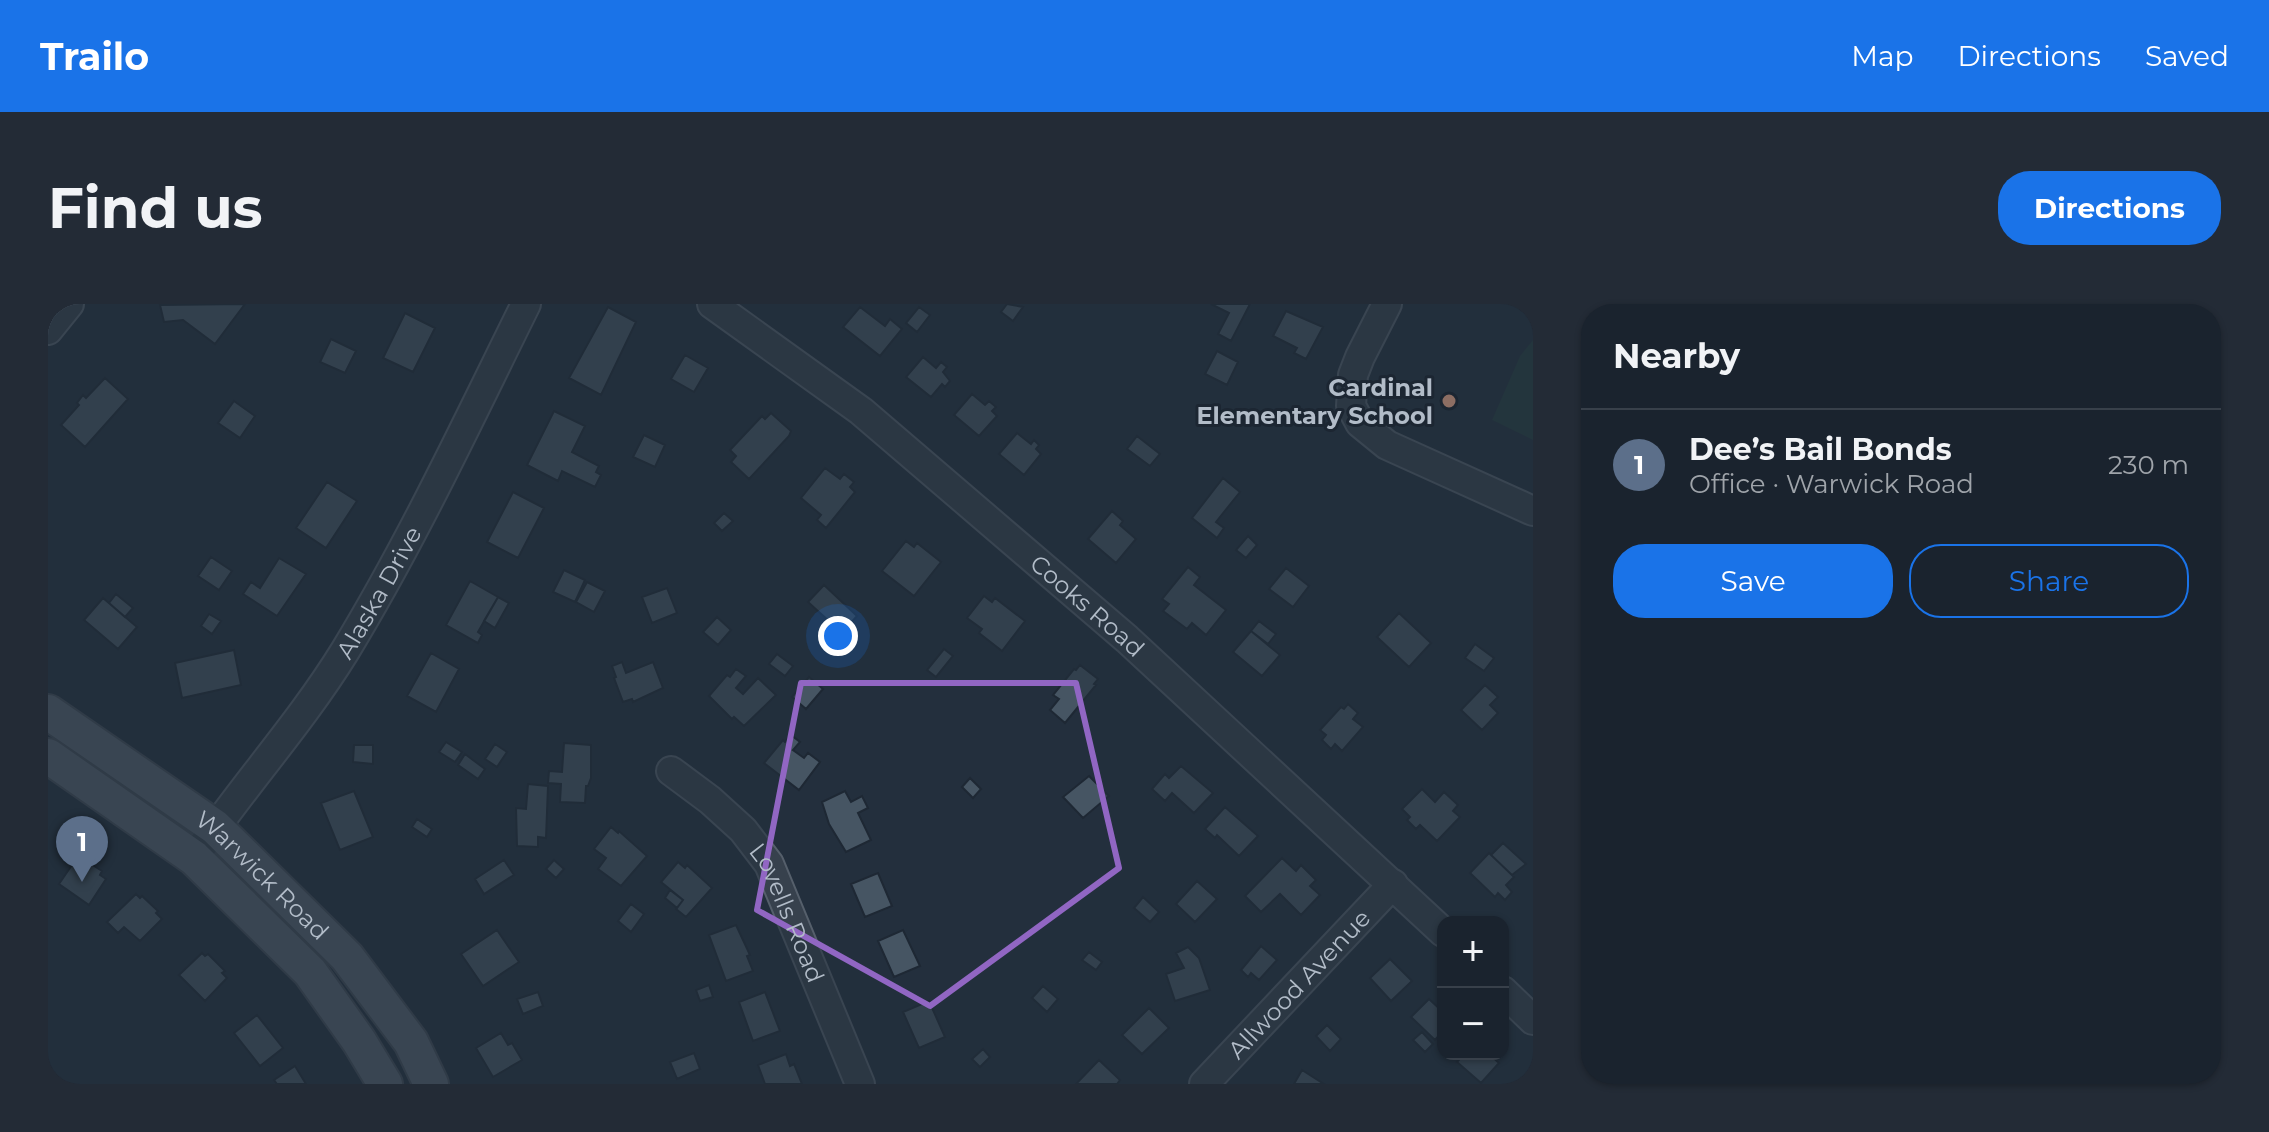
<!DOCTYPE html>
<html lang="en">
<head>
<meta charset="utf-8">
<style>
	:root { --surface:#1a232e; --page:#232b36; --text:#f1f3f6; --muted:#9fa4aa; --line:#38404a; --accent:#1a73e8 }
	body { margin:0; font-family:Montserrat,sans-serif; background:var(--page); color:var(--text) }
	.controls { position:absolute; right:24px; bottom:24px; display:grid; overflow:hidden; border-radius:16px; box-shadow:0 2px 6px #0004 }
	.controls button { width:72px; height:72px; display:grid; place-items:center; padding:0; border:0; border-bottom:2px solid var(--line); background:var(--surface); color:var(--text); font:40px sans-serif }
	.you { position:absolute; left:790px; top:332px; width:28px; height:28px; margin:-20px; border:6px solid #fff; border-radius:50%; background:#1a73e8; box-shadow:0 0 0 12px #1a73e833 }
	.badge { display:grid; place-items:center; width:52px; height:52px; border-radius:50%; background:var(--accent); color:#fff; font-size:26px; font-weight:700 }
	.pin { position:absolute; translate:-50% -66px; filter:drop-shadow(0 2px 4px #0008) }
	.pin::after { content:''; position:absolute; top:42px; width:28px; height:24px; background:inherit; clip-path:polygon(0 0,100% 0,50% 100%) }
	.list { margin:0; padding:0; list-style:none }
	h2 { display:flex; justify-content:space-between; align-items:center; height:104px; margin:0; padding:0 32px; font-size:34px }
	h2 small { font-size:26px; font-weight:400; color:var(--muted) }
	.list li { display:grid; grid-template-columns:52px 1fr auto; gap:24px; align-items:center; box-sizing:border-box; height:112px; padding:0 32px; border-top:2px solid var(--line) }
	.list b { display:block; font-size:30px; white-space:nowrap }
	.list p { margin:0; font-size:26px; white-space:nowrap; color:var(--muted) }
	.list em { font-size:26px; font-style:normal; color:var(--muted) }
	.actions { display:flex; gap:16px; padding:24px 32px }
	.actions a { flex:1; padding:18px 0; border:2px solid var(--accent); border-radius:32px; text-align:center; font-size:28px; color:var(--accent) }
	.actions .main { background:var(--accent); color:#fff }
	.map { position:relative; flex:none; width:1485px; height:780px; overflow:hidden; border-radius:32px }
	header { display:flex; align-items:center; gap:48px; box-sizing:border-box; height:112px; padding:0 40px; background:var(--accent); color:#fff }
	header strong { font-size:38px }
	nav { display:flex; gap:44px; margin-inline-start:auto; font-size:28px }
	.intro { display:flex; align-items:center; justify-content:space-between; box-sizing:border-box; height:192px; padding:0 48px }
	h1 { margin:0; font-size:56px }
	.button { padding:20px 36px; border-radius:32px; background:var(--accent); color:#fff; font-size:28px; font-weight:700 }
	main { display:flex; gap:48px; padding:0 48px }
	aside { flex:1; background:var(--surface); border-radius:32px; box-shadow:0 2px 6px #0004 }
	.map>svg:first-child { display:block }
	.green { fill:#253c3e }
	.building { fill:#465563; stroke:#1e2834; stroke-width:2 }
	.lines { fill:none; stroke-linecap:round; stroke-linejoin:round }
	.minor-casing { stroke:#555f6b; stroke-width:32 }
	.major-casing { stroke:#404a56; stroke-width:38 }
	.minor { stroke:#37414d; stroke-width:28 }
	.major { stroke:#55606d; stroke-width:34 }
	.marked { fill:none; stroke:#9166c3; stroke-width:6; stroke-linejoin:round }
	.education-dot { fill:#8d6e63; stroke:#1c2632; stroke-width:3 }
	.labels { text-anchor:middle; dominant-baseline:central; stroke-width:6; stroke-linejoin:round; paint-order:stroke }
	.poi-label { font-size:24px; font-weight:bold; fill:#b2bcc8; stroke:#1c2632; text-anchor:end }
	.street-label { font-size:24px; fill:#b2bcc8; stroke:#1c2632 }
</style>
</head>
<body>
<header>
<strong>Trailo</strong>
<nav><a>Map</a><a>Directions</a><a>Saved</a></nav>
</header>
<div class="intro"><h1>Find us</h1><a class="button">Directions</a></div>
<main>
<div class="map">
<svg width="1485" height="780" viewBox="0 0 1485 780">
	<rect width="100%" height="100%" fill="#232f3d"/>
	<path class="green" d="M1485,36v100l-41,-20 28,-64z"/>
	<path class="building" d="M197,0l-30,40 -32,-24 -19,2 -4,-17z
		M959,0l16,3 -10,14 -12,-9z
		M1163,0h39l-19,37 -13,-7 11,-21z
		M560,3l28,15 -35,73 -32,-17z
		M812,3l25,19 5,-7 12,10 -22,27 -37,-29z
		M871,3l11,8 -13,17 -11,-9z
		M1238,7l37,16 -17,32 -12,-6 3,-5 -24,-12z
		M357,9l30,15 -22,44 -30,-14z
		M283,35l25,12 -11,22 -25,-11z
		M1169,47l21,11 -11,23 -22,-11z
		M637,51l23,13 -14,24 -23,-13z
		M875,53l13,11 5,-6 6,5 -4,5 7,9 -5,6 -3,-3 -11,13 -25,-20z
		M57,74l23,21 -43,48 -24,-22 18,-20 -2,-2 6,-8 3,3z
		M924,90l13,11 4,-4 7,6 -4,4 5,5 -18,20 -25,-21z
		M186,97l21,15 -15,22 -22,-15z
		M506,107l31,15 -13,26 27,14 -3,6 5,3 -6,12 -33,-16 -4,10 -31,-16z
		M723,109l20,18 -2,5 -40,43 -18,-17 5,-6 -6,-6 32,-34 3,3z
		M969,129l14,11 3,-4 5,5 -3,4 5,5 -17,21 -25,-21z
		M596,131l21,10 -10,22 -22,-10z
		M1089,132l23,18 -10,12 -23,-17z
		M777,164l15,11 4,-5 10,8 -4,5 5,5 -29,36 -9,-8 4,-5 -20,-17z
		M1175,174l17,14 -24,30 8,6 -7,10 -25,-20z
		M279,178l30,19 -31,47 -30,-20z
		M465,188l31,16 -26,50 -31,-16z
		M1064,207l11,10 -3,4 16,14 -20,24 -28,-24z
		M676,209l9,8 -11,10 -8,-8z
		M1200,232l9,9 -11,13 -10,-8z
		M858,237l8,6 3,-4 24,19 -27,34 -32,-25z
		M163,253l21,14 -13,19 -21,-14z
		M231,254l27,16 -29,42 -34,-22 8,-12 9,6z
		M1140,263l12,10 -6,8 32,25 -20,25 -14,-12 -5,6 -24,-18 6,-7 -7,-5z
		M1238,264l23,18 -16,21 -24,-18z
		M516,266l21,10 -10,22 -22,-10z
		M422,277l28,16 -20,35 4,3 -4,8 -32,-18z
		M539,278l18,9 -11,21 -18,-10z
		M776,281l33,31 -15,17 -34,-31z
		M619,284l10,25 -25,10 -10,-26z
		M68,290l17,14 -8,9 -16,-14z
		M936,292l8,6 3,-4 30,23 -23,30 -23,-18 3,-4 -15,-11z
		M450,293l11,6 -14,25 -11,-7z
		M55,294l34,29 -19,22 -34,-29z
		M1351,309l32,30 -22,24 -32,-30z
		M161,310l12,7 -9,13 -11,-8z
		M669,313l14,13 -13,15 -15,-13z
		M1211,317l17,13 -8,10 -17,-13z
		M1203,327l29,24 -18,21 -29,-24z
		M1427,340l19,14 -10,13 -19,-13z
		M896,345l9,7 -17,21 -9,-7z
		M186,346l7,35 -59,13 -7,-35z
		M383,349l28,16 -23,43 -29,-16z
		M729,350l16,12 -8,10 -16,-12z
		M574,358l4,11 27,-11 10,26 -30,14 -1,-3 -9,3 -9,-24 2,-1 -4,-11z
		M1032,361l18,14 -4,5 2,1 -31,38 -15,-13 9,-11 -6,-4 21,-26 2,1z
		M688,365l10,7 -10,12 7,6 15,-16 18,17 -32,31 -10,-9 -2,2 -23,-23 18,-21 3,2z
		M761,373l14,12 -17,20 -14,-12z
		M1437,381l13,12 -8,8 8,8 -16,17 -21,-20z
		M1300,400l10,9 -5,6 10,8 -21,24 -7,-7 -4,5 -9,-9 4,-5 -6,-5 21,-23 3,2z
		M743,431l9,7 -7,8 11,8 4,-5 12,9 -21,28 -35,-27 19,-23 2,2z
		M398,438l16,10 -7,10 -16,-10z
		M516,439l27,2v33l-3,8h-2l-1,17 -25,-1 1,-18 -13,-1 1,-12 13,1z
		M447,440l12,8 -10,15 -12,-8z
		M306,441h19v19l-20,-2z
		M417,450l20,15 -7,10 -20,-14z
		M1133,462l32,27 -19,20 -22,-20 -7,8 -13,-12 13,-15 4,4z
		M1041,472l20,20 -26,22 -20,-21z
		M922,474l11,11 -8,9 -11,-11z
		M480,480l20,2 -2,52 -8,-1v10l-21,-1 -1,-38 10,1z
		M1374,485l13,13 9,-10 14,13 -5,6 7,6 -23,24 -17,-16 -4,4 -9,-9 3,-3 -8,-8z
		M306,487l19,46 -33,13 -19,-47z
		M797,487l6,11 11,-6 6,12 -10,5 13,27 -25,12 -17,-28 -7,-22z
		M1177,503l33,29 -19,20 -22,-21 -2,3 -10,-9z
		M369,515l15,10 -5,8 -15,-10z
		M563,523l7,6 1,-2 28,25 -26,30 -23,-17 8,-11 -12,-9z
		M1455,539l23,21 -14,11 -21,-20z
		M1441,549l25,24 -8,8 6,7 -7,8 -7,-7 -3,4 -25,-24z
		M1234,554l14,13 5,-6 15,15 -6,6 10,9 -19,20 -21,-21 -19,18 -16,-16z
		M28,555l5,3 2,-3 19,12 -2,4 6,4 -17,26 -30,-21z
		M456,556l10,15 -30,19 -9,-15z
		M506,556l10,9 -8,9 -10,-9z
		M630,558l7,6 2,-3 25,23 -26,29 -10,-8 7,-9 -22,-18z
		M830,569l14,33 -27,11 -14,-33z
		M1149,577l20,18 -22,23 -19,-18z
		M622,586l13,10 -6,8 -12,-10z
		M88,590l4,4 2,-2 16,15 -2,2 6,6 -22,22 -16,-14 -6,6 -11,-11z
		M1095,593l16,15 -9,10 -16,-14z
		M583,600l13,10 -13,18 -13,-11z
		M688,621l14,30 -3,1 6,15 -27,10 -17,-46z
		M449,626l22,32 -36,24 -22,-32z
		M855,626l17,36 -26,11 -16,-36z
		M1213,642l16,14 -18,20 -8,-7 -3,4 -7,-7z
		M1140,643l11,11 11,32 -35,11 -9,-27 18,-6 -8,-15z
		M1041,648l13,10 -6,8 -14,-10z
		M154,649l3,3 3,-2 17,17 -3,2 5,5 -22,23 -26,-26z
		M1342,655l22,22 -21,20 -21,-23z
		M661,681l4,12 -13,4 -4,-11z
		M995,682l15,13 -11,13 -15,-14z
		M490,688l5,14 -20,8 -6,-15z
		M717,688l15,39 -27,10 -14,-39z
		M1381,695l14,13v19l-8,9 -24,-23z
		M881,697l16,36 -26,11 -16,-36z
		M1101,704l20,20 -27,26 -20,-19z
		M209,711l26,33 -23,18 -26,-33z
		M1279,721l14,14 -11,12 -14,-15z
		M1374,728l11,12 -8,8 -12,-12z
		M453,729l7,12 4,-2 10,17 -29,17 -17,-29z
		M935,745l7,8 -10,10 -8,-8z
		M646,749l6,16 -23,10 -7,-17z
		M738,750l4,12 4,-2 8,20h-37l-7,-19z
		M1416,750h25l10,9 -18,20 -24,-21z
		M1051,756l21,20 -3,4h-41z
		M247,762l11,18h-29l-3,-4z
		M1254,766l22,14h-30z"/>
	<g class="lines">
		<g class="minor-casing">
			<g id="minor">
				<path id="s1" d="M664,0l149,107 266,228 316,293"/>
				<path d="M1339,0l-27,53 -7,18 -2,31 9,17 27,22 146,66"/>
				<path d="M0,26l21,-26"/>
				<path id="s2" d="M623,467l39,29 33,30 26,34 91,220"/>
				<path id="s3" d="M146,554c48,-71 106,-134 151,-207 68,-112 123,-230 181,-347"/>
				<path d="M1455,687l30,29"/>
				<path id="s4" d="M1156,780l189,-200"/>
			</g>
		</g>
		<g class="major-casing">
			<g id="major">
				<path id="s5" d="M0,408l167,115 132,130 64,85 20,42"/>
				<path d="M0,452l146,102 116,114 49,69 26,43"/>
			</g>
		</g>
		<use href="#minor" class="minor"/>
		<use href="#major" class="major"/>
	</g>
	<path d="M0 0H1485V780H0ZM753,379h275l43,185 -189,138 -173,-96z" fill="#232f3d" fill-opacity=".55" fill-rule="evenodd"/>
	<path class="marked" d="M753,379h275l43,185 -189,138 -173,-96z"/>
	<circle class="education-dot" cx="1401" cy="97" r="8"/>
	<g class="labels">
		<g class="poi-label">
			<text x="1385" y="83">Cardinal<tspan x="1385" dy="28">Elementary School</tspan></text>
		</g>
		<g class="street-label">
			<text stroke="none"><textPath href="#s3" startOffset="324">Alaska Drive</textPath></text>
			<text stroke="none"><textPath href="#s1" startOffset="482">Cooks Road</textPath></text>
			<text stroke="none"><textPath href="#s5" startOffset="270">Warwick Road</textPath></text>
			<text stroke="none"><textPath href="#s2" startOffset="188">Lovells Road</textPath></text>
			<text stroke="none"><textPath href="#s4" startOffset="138">Allwood Avenue</textPath></text>
		</g>
	</g>
</svg>
<div class="controls">
<button>+</button>
<button>−</button>
</div>
<div class="you"></div>
<div class="pin badge" style="left:34px;top:578px;background:#5c6f8a">1</div>
</div>
<aside>
<h2>Nearby<small></small></h2>
<ul class="list">
<li><span class="badge" style="background:#5c6f8a">1</span><div><b>Dee’s Bail Bonds</b><p>Office · Warwick Road</p></div><em>230 m</em></li>
</ul>
<div class="actions"><a class="main">Save</a><a>Share</a></div>
</aside>
</main>
</body>
</html>
